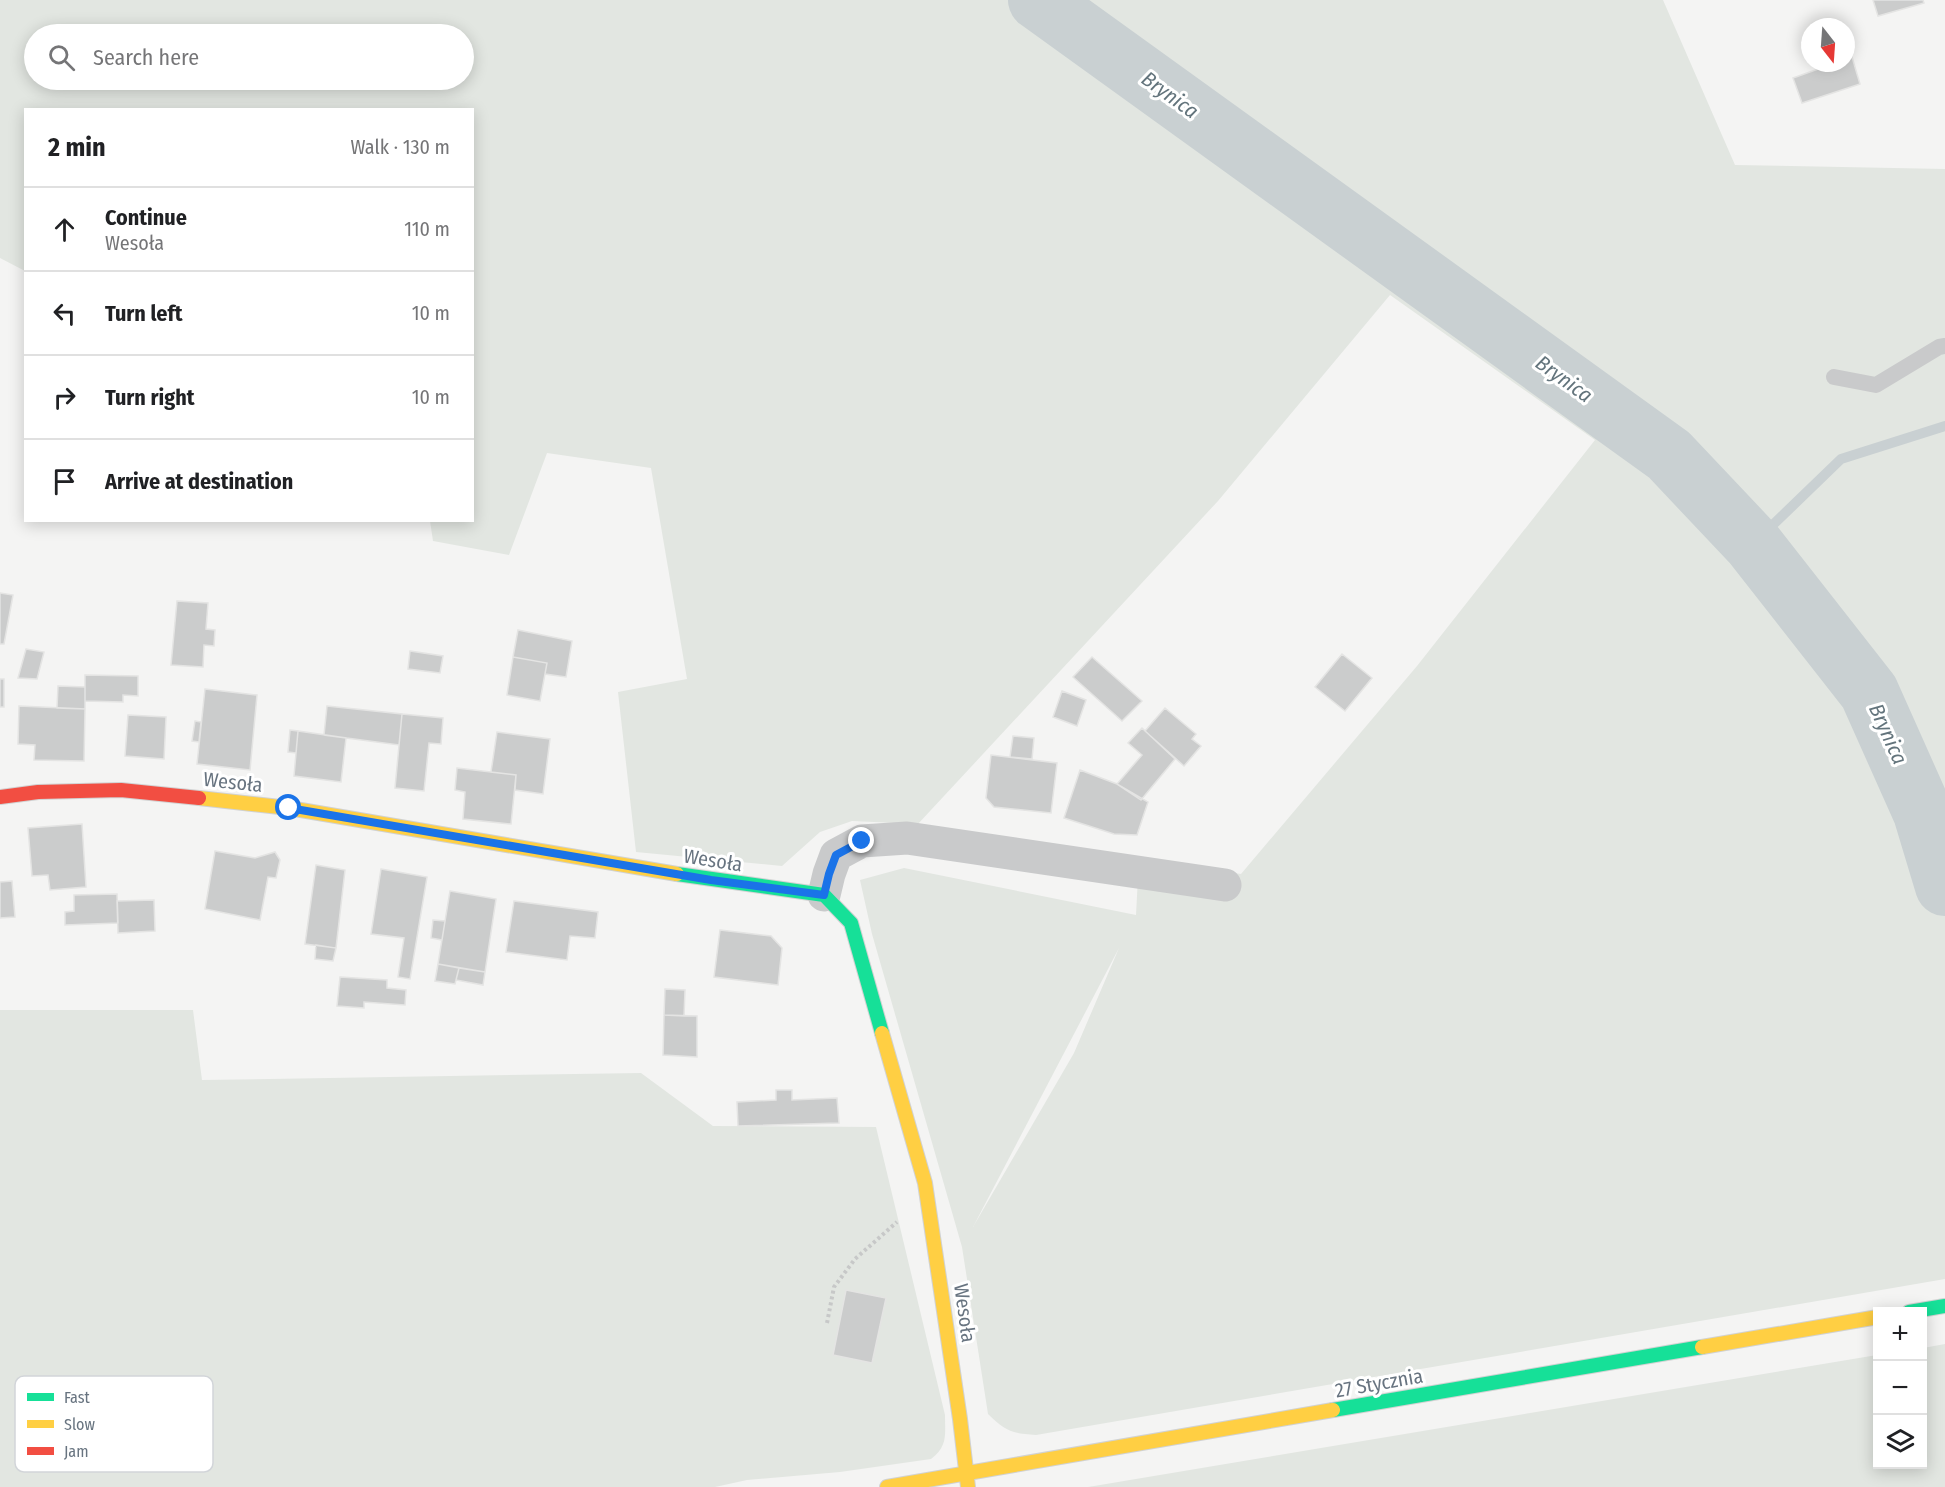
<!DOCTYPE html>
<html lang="en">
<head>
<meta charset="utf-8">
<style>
	:root { --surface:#fff; --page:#f6f6f6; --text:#202124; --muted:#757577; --line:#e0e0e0 }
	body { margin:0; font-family:"Fira Sans Condensed",sans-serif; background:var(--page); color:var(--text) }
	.controls { position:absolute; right:18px; bottom:18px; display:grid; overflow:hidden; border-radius:0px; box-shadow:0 3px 15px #0003 }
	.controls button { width:54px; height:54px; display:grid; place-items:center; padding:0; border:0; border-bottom:2px solid var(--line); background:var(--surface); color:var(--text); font:30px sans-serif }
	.compass { position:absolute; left:1801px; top:18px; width:54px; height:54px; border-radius:50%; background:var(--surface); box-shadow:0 3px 15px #0003; rotate:163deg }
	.stop { position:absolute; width:18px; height:18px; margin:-14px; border:4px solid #1a73e8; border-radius:50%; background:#fff }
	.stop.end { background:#1a73e8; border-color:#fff; box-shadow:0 2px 6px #0008 }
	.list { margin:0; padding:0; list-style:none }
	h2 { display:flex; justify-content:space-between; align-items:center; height:78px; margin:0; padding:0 24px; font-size:26px }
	h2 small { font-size:20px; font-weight:400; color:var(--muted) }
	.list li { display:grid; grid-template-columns:39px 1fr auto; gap:18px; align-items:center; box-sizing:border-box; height:84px; padding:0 24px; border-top:2px solid var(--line) }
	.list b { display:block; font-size:22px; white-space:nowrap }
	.list p { margin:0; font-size:20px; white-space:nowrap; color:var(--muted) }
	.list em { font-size:20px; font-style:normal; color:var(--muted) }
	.icon { flex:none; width:33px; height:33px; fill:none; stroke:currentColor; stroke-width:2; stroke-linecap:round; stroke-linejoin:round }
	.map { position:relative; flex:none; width:1945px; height:1487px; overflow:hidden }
	.search { position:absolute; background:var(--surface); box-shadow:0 3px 15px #0003; left:24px; top:24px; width:450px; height:66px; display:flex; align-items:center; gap:15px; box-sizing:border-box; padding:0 21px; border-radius:33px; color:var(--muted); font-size:22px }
	.panel { position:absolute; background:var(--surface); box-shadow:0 3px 15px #0003; left:24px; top:108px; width:450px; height:414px; border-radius:0px }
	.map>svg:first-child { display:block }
	.green { fill:#e2e6e1; fill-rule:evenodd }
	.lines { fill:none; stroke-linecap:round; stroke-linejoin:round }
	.stream { stroke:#c9d0d2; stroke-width:10 }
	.river { stroke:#c9d0d2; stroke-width:60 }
	.building { fill:#cbcccc; stroke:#e4e4e3; stroke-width:1.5 }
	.fast-casing { stroke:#d1d2d2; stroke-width:16 }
	.slow-casing { stroke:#d1d2d2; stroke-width:16 }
	.jam-casing { stroke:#d1d2d2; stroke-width:16 }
	.path { stroke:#c7c8c8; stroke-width:4; stroke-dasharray:3 3; stroke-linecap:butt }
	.lane { stroke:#c9cacb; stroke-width:16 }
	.street { stroke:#c9cacb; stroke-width:33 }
	.fast { stroke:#16e098; stroke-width:14 }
	.slow { stroke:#ffcf43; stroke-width:14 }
	.jam { stroke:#f24e42; stroke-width:14 }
	.route { stroke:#1a73e8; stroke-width:8 }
	.labels { text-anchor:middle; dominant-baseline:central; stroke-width:6; stroke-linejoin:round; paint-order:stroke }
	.street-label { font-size:20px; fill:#687480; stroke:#fff }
	.water-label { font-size:21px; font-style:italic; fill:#63747c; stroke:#fff }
	.key { fill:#fff; stroke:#d2d5d9; stroke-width:1.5 }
	.key-label { font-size:16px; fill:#687480 }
</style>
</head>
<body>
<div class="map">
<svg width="1945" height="1487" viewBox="0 0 1945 1487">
	<rect width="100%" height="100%" fill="#f4f4f3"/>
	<path class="green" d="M0,0h1663l72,165 210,4v1110l-909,156c-23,-1 -31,-4 -48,-21l-26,-167 -90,-313 -12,-54 44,-12 232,47 3,-57 102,16 176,-208 178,-226 -205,-145 -172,206 -300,323 -66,-3 -32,11 -38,34 -146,-14 -18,-160 69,-13 -36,-211 -104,-15 -38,102 -76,-14 -3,-20 42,-1v-410h-446l-1,161 -25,-13zM34,34h430v46h-430zM1119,948l-45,105 -101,174z
		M0,1010h193l9,70 439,-7 72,53 163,1 69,288c0,20 3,31 -14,44l-91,13 -93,8 -32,7h-715z
		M1945,1344v143h-857l789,-132 1,109h44l1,-116z"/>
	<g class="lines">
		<path class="stream" d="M1753,544l88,-85 104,-33"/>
		<path class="river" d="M1038,0l631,455 84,89 116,148 54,121 22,73"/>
	</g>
	<path class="building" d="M1873,0h50l1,3 -46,13z
		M1852,57l8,27 -58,19 -9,-25 42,-15h11v-4z
		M0,593l13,2 -9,49h-4z
		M177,601l31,2 -2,26 9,1 -1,16 -10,-1 -1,22 -32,-2z
		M518,630l54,11 -6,36 -21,-3 2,-11 -34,-6z
		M26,649l18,3 -7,27 -19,-1z
		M410,651l33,5 -3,17 -32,-4z
		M1342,654l30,24 -27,33 -30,-24z
		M513,657l34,6 -7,38 -33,-6z
		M1092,657l50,44 -20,20 -49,-44z
		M85,675l53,1v20l-15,-1v7l-38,-1z
		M0,679h4v28h-4z
		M58,686l27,1v22l-28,-1z
		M205,689l52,6 -7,75 -53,-6z
		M1062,691l24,9 -9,26 -24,-9z
		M19,706l66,3 -1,52 -50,-1 1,-15 -17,-1z
		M327,706l75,8 -3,31 -75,-10z
		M1165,708l31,26 -4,5 9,7 -17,20 -39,-35z
		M402,714l41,4 -2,26 -12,-1 -5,48 -29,-3z
		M128,715l38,2 -2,42 -39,-3z
		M195,721l6,1 -2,20 -7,-1z
		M1142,728l33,31 -34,41 -24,-16 25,-29 -14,-12z
		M290,730l8,1 -2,22 -8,-1z
		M298,731l48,7 -5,44 -47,-6z
		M497,732l53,7 -7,55 -28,-4 1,-15 -25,-3z
		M1013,736l21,2 -2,21 -22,-2z
		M991,755l66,8 -6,50 -57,-6 -8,-9z
		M457,768l59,7 -5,49 -48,-5 2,-27 -10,-2z
		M1080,770l37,14 31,18 -11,33 -23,-1 -50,-16z
		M82,824l4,63 -36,3 -2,-15 -16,1 -4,-48z
		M215,851l40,7 20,-6 5,8 -4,18 -8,-1 -8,43 -55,-11z
		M316,865l29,5 -9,78 -31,-4z
		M381,869l46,8 -17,102 -12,-2 6,-39 -33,-4z
		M12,881l3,36 -15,1v-36z
		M450,891l46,8 -11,73 -47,-8z
		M117,894l1,29 -53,2v-13l9,-1v-16z
		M154,900l1,31 -37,2 -1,-32z
		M514,901l84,11 -3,26 -25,-2 -3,24 -61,-8z
		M433,920l12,1 -3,19 -11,-2z
		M720,930l51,6 11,12 -4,37 -64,-8z
		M316,945l20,3 -3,13 -18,-2z
		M438,964l21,4 -4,16 -20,-3z
		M459,968l26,4 -2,13 -27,-5z
		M340,977l47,3v8l19,2 -1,15 -41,-3v6l-27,-2z
		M665,989l20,1 -1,26 -20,-1z
		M664,1015l33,1v41l-34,-2z
		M776,1090h16v10l45,-2 2,25 -101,3 -1,-24 39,-2z
		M846,1290l40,8 -14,65 -39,-8z"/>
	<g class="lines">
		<g class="fast-casing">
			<path id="fast" d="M677,874l147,21 27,28 31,110
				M1909,1312l36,-6
				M1333,1410l369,-63"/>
		</g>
		<g class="slow-casing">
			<path id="slow" d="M199,798l90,10 388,66
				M882,1033l43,150 35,236 8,68
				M1702,1347l176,-30
				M887,1487l446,-77"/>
		</g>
		<g class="jam-casing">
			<path id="jam" d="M0,797l38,-5 83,-2 78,8"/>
		</g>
		<path class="path" d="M827,1323l7,-36 21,-28 42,-37"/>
		<path class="lane" d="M1834,377l42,8 63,-38 6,-1"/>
		<path class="street" d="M824,895l5,-21 7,-19 26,-14 45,-3 318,47"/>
		<use href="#fast" class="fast"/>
		<use href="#slow" class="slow"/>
		<use href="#jam" class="jam"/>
	</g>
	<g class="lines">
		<path class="route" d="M289,808l422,72 113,15 5,-21 7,-19 26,-14"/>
	</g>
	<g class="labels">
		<g class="street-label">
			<text transform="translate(233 782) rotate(6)">Wesoła</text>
			<text transform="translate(713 860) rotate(9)">Wesoła</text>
			<text transform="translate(965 1313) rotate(82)">Wesoła</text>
			<text transform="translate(1379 1383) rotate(-10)">27 Stycznia</text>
		</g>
		<g class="water-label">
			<text transform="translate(1170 95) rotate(36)">Brynica</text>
			<text transform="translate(1564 379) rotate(36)">Brynica</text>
			<text transform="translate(1888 734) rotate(66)">Brynica</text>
		</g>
	</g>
	<rect x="15" y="1376" width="198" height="96" rx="9" class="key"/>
	<rect x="27" y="1393" width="27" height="8" fill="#16e098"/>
	<rect x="27" y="1420" width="27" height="8" fill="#ffcf43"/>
	<rect x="27" y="1447" width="27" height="8" fill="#f24e42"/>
	<g class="key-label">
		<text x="64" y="1403">Fast</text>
		<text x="64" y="1430">Slow</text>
		<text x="64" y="1457">Jam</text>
	</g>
</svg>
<div class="controls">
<button>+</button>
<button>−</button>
<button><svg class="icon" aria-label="layers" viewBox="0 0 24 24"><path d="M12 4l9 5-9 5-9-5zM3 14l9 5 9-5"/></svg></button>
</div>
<svg class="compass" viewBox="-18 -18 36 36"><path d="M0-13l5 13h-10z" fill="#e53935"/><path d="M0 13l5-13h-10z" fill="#757577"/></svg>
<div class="stop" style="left:289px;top:808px"></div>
<div class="stop end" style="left:862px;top:841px"></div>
<div class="search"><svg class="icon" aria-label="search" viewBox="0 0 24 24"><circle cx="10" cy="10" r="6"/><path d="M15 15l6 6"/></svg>Search here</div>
<section class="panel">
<h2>2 min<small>Walk · 130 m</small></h2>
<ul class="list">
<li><svg class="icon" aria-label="ahead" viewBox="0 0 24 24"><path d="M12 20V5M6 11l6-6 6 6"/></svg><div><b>Continue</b><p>Wesoła</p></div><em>110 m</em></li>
<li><svg class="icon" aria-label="left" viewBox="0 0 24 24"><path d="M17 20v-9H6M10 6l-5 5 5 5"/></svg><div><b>Turn left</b></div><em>10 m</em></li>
<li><svg class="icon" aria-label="right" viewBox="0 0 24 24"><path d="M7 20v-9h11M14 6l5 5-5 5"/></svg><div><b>Turn right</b></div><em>10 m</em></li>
<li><svg class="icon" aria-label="arrive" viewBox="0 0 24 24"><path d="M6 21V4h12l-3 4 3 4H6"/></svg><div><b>Arrive at destination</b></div></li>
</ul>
</section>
</div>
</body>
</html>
